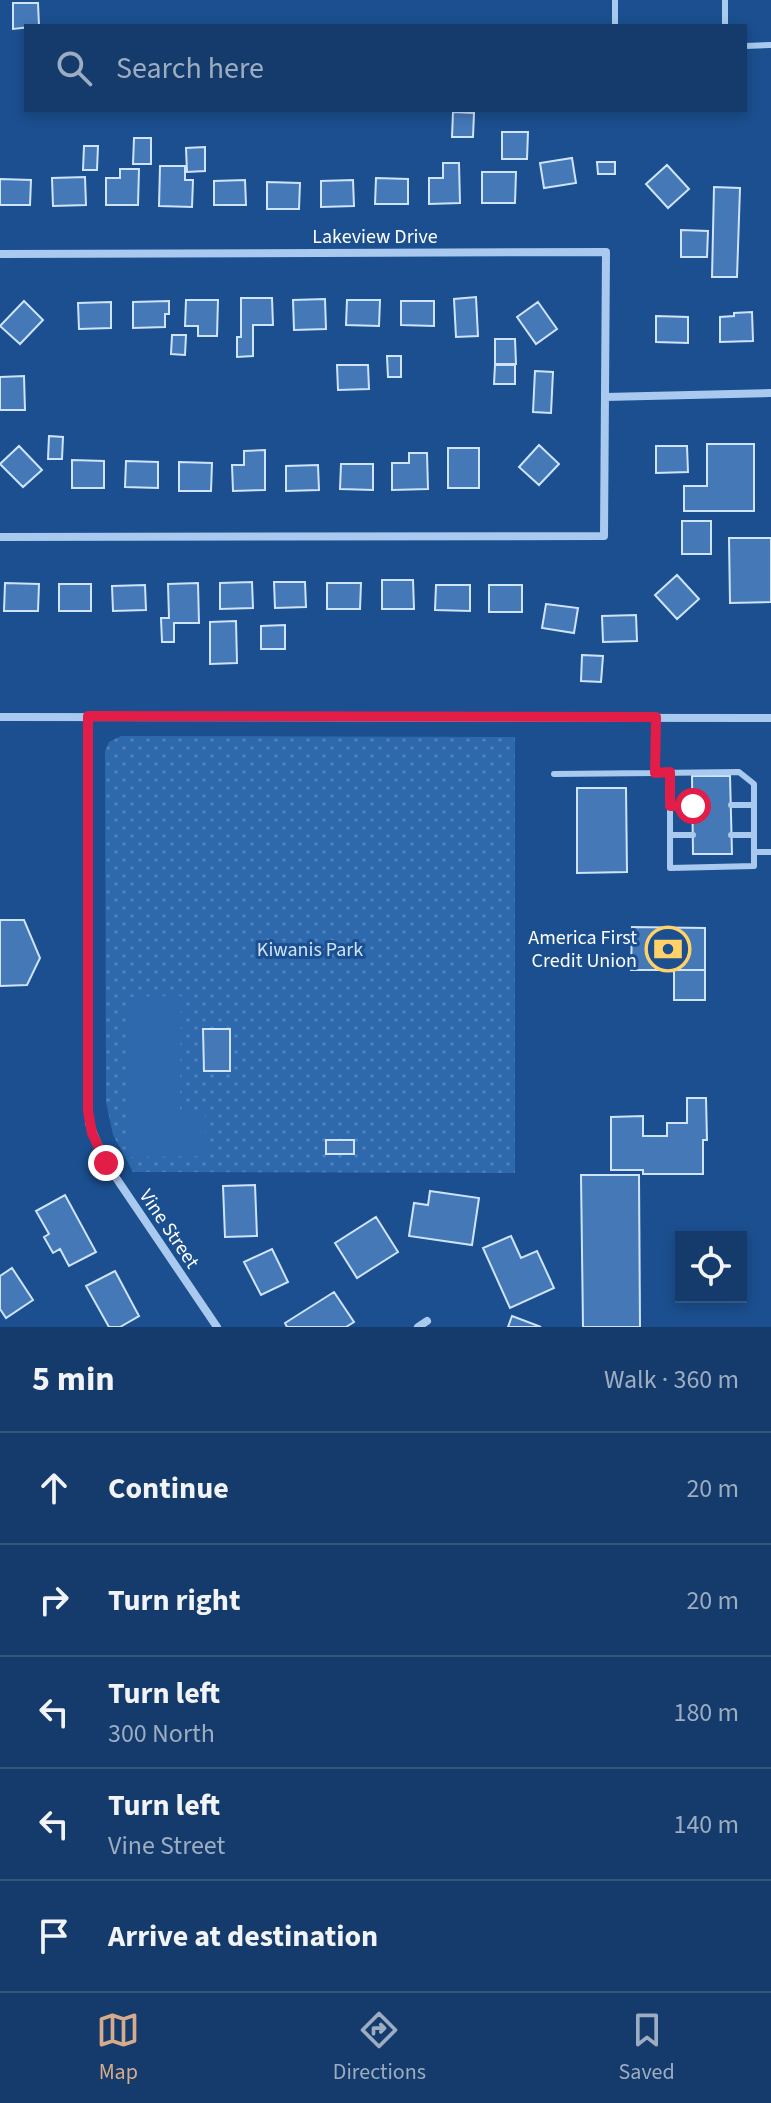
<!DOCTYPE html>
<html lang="en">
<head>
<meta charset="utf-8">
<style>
	:root { --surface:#143b6b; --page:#214673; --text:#f1f3f6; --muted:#9dadc1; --line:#33557e; --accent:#d6ab8b }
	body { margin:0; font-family:"Source Sans 3",sans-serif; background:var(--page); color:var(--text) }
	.controls { position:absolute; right:24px; bottom:24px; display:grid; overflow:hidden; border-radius:0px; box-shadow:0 4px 12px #0003 }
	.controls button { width:72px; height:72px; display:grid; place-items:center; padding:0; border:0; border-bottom:2px solid var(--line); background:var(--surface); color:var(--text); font:40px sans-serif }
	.stop { position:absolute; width:24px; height:24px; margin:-18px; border:6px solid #e11d48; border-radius:50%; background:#fff }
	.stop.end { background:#e11d48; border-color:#fff; box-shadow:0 2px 8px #0008 }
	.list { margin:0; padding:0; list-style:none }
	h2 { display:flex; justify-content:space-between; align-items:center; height:104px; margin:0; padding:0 32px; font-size:34px }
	h2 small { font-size:26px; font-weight:400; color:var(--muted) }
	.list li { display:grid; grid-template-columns:52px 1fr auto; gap:24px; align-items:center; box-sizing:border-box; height:112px; padding:0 32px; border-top:2px solid var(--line) }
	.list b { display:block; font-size:30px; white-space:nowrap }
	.list p { margin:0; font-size:26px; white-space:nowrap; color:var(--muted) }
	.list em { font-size:26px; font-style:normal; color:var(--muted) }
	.icon { flex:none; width:44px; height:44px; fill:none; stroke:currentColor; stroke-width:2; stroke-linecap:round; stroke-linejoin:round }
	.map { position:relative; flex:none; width:771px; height:1327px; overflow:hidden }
	.search { position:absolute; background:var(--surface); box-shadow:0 4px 12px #0003; left:24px; right:24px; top:24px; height:88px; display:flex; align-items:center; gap:20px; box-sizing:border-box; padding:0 28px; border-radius:0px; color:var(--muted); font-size:30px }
	.sheet { height:664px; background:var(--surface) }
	nav { display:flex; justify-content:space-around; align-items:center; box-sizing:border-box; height:112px; border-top:2px solid var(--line); background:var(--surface); font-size:22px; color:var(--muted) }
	nav a { display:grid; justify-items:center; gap:4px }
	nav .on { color:var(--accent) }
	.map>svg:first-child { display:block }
	.grass { fill:url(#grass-dots) }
	.pitch { fill:#2e69ad }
	.building { fill:#4478b7; stroke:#cfe3fa; stroke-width:2 }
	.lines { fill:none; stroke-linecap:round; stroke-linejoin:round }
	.service { stroke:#a9c9ee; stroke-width:6 }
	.minor { stroke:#a9c9ee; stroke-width:8 }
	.route { stroke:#e11d48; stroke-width:10 }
	.labels { text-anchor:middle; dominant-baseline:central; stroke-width:6; stroke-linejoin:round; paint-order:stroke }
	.street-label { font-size:20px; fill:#fff; stroke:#1b4f8f }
	.poi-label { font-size:20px; fill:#fff; stroke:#1b4f8f; text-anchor:end }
	.park-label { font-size:20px; fill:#cfe3fa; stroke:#1b4f8f }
</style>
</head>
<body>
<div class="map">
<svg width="771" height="1327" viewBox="0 0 771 1327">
	<defs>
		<pattern id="grass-dots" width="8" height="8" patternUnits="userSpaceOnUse" patternTransform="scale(2)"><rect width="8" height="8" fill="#2e69ad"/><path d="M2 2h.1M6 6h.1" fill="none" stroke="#4d80b9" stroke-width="1.8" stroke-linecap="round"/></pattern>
	</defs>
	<rect width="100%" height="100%" fill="#1b4f8f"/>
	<path class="grass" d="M121,736l394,1v436l-382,-1 -20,-37 -7,-33 -1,-351 4,-9z"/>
	<path class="pitch" d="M181,996l-1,114 25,1 1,45 -78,1 -1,-160z"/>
	<path class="building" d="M13,3h25l1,23 -26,3z
		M453,112l21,1 -1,24h-21z
		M502,132h26l-1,27h-25z
		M134,138h17v26h-18z
		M84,146h14l-1,24h-14z
		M205,147v24l-18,1 -1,-24z
		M572,158l4,25 -32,5 -4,-25z
		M597,162h18v12h-17z
		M443,163h16l1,40 -31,1v-26h14z
		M667,165l22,24 -21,19 -22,-24z
		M160,166h25v14h8l-1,27 -33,-1z
		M120,169h19l-1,36h-32v-27h14z
		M482,172h34l-1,31h-33z
		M85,177l1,28 -33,1 -1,-28z
		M376,178l32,1v25h-33z
		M0,179l31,1 -1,25h-30z
		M245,180l1,25h-32v-24z
		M353,180l1,26 -33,1v-26z
		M267,182l33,1 -1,26h-32z
		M714,187l26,1 -3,89h-25z
		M681,230l27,1 -1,26h-26z
		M476,297l2,39 -22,1 -2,-38z
		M241,298h31l1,27h-20v31l-16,1v-20h4z
		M325,299l1,30 -32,1 -1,-30z
		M186,300h32l-1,36h-19v-10h-13z
		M347,300h33l-1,26 -33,-1z
		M24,301l19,19 -23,24 -20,-18z
		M169,301v13h-4v13l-32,1v-26z
		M401,301h33v25l-33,-1z
		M111,302v26l-32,1 -1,-26z
		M538,302l19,27 -21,15 -19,-27z
		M752,312l1,29 -33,1v-25l14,-1v-3z
		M656,316l32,1v26l-32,-1z
		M172,335h14l-1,20 -14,-1z
		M495,339h20l1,25h-21z
		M387,356h14v21h-13z
		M337,365h31l1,24 -31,1z
		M495,365h20v19h-21z
		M535,371l18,1 -2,41 -18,-1z
		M24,376l1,34h-25v-33z
		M49,436l14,1 -1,22h-14z
		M707,444h47v67h-70v-25h23z
		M539,445l20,19 -20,21 -20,-18z
		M19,446l23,24 -19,17 -23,-23z
		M656,446h31l1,26 -32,1z
		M448,448h31v40h-31z
		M265,450v40l-32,1 -1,-26h12v-14z
		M409,453h18l1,36 -36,1v-27h17z
		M72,460l32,1v27h-32z
		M126,461l32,1v26l-33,-1z
		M179,462l33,1 -1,28h-32z
		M341,464h32v26l-33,-1z
		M318,465l1,25 -33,1v-25z
		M682,521h29v33h-29z
		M729,538h42v64l-41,1z
		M677,575l22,24 -22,20 -22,-24z
		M382,580h31l1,29h-32z
		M252,582l1,26 -33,1v-26z
		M274,582h31l1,25 -31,1z
		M5,583l34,1 -1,27h-34z
		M198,583l1,40h-25v19h-12l-1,-24h8l-1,-34z
		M327,583h34l-1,26h-33z
		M59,584h32v27h-32z
		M145,585l1,25 -33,1 -1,-25z
		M436,585h34v26l-35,-1z
		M489,585h33v27h-33z
		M546,604l32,4 -4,25 -32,-5z
		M636,615l1,26 -34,1 -1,-26z
		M236,621l1,42 -27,1v-42z
		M285,625v24h-24v-23z
		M582,655l21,1 -2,26 -20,-1z
		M692,776h38l2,78h-39z
		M577,788h49l1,84 -50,1z
		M0,920h24l16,38 -13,27 -27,1z
		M632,927l73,1v42h-74z
		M674,970h31v30h-31z
		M203,1029h27v42h-26z
		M687,1098h19l1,42h-4v34h-60v-4h-32v-53l32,-1v20h24v-13h20z
		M326,1140h28v14h-28z
		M581,1175h58l1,152h-57z
		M255,1185l2,51 -32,1 -2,-51z
		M430,1191l49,7 -7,47 -63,-9 5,-33 14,2z
		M65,1195l31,57 -27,14 -9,-17 -7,4 -9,-16 5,-3 -13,-23z
		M376,1217l22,35 -41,26 -22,-35z
		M511,1236l10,22 16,-7 17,37 -44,20 -27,-60z
		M272,1249l16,33 -27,13 -17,-33z
		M12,1268l21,32 -27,18 -6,-9v-33z
		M115,1271l24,45 -19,11h-11l-23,-41z
		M334,1292l20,30 -8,5h-59l-2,-4z
		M512,1316l29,11h-33z"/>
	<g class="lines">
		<path class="service" d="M725,0v26
			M615,26v-26
			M745,46l26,-1
			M656,717l-1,56 84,-1 15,12v82l-84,2v-96
			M554,774l101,-1
			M731,805h23
			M670,806h23
			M670,835h23
			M731,835h23
			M754,852h17"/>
		<path class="minor" d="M0,254l606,-2 -2,284 -604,1
			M605,397l166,-4
			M88,716l1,407 17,40 111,164
			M0,717l771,1
			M418,1327l9,-6"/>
	</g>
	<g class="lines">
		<path class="route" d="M106,1163l-14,-30 -4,-22v-395l568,1 -1,56 15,-1v34h23"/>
	</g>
	<defs>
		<g id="bank-ring" transform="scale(2.3)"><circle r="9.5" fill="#1b4f8f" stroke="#ffd166" stroke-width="1.5"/><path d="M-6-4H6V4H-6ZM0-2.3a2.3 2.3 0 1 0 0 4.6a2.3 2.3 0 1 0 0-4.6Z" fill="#ffd166"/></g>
	</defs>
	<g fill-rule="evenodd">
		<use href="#bank-ring" x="668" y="949"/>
	</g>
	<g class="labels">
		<g class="street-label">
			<text x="375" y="237">Lakeview Drive</text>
			<text transform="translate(169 1229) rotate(56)">Vine Street</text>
		</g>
		<g class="poi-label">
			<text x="637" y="938">America First<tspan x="637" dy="23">Credit Union</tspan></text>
		</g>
		<g class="park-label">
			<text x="310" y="950">Kiwanis Park</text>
		</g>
	</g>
</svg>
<div class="controls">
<button><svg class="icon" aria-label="locate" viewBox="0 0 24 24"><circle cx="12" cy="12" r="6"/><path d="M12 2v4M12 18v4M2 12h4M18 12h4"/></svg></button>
</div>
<div class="stop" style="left:693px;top:806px"></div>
<div class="stop end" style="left:106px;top:1163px"></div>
<div class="search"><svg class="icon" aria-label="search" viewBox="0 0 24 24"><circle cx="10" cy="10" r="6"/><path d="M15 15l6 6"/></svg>Search here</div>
</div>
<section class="sheet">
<h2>5 min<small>Walk · 360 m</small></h2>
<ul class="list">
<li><svg class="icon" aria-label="ahead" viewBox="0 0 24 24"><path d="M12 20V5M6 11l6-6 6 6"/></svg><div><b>Continue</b></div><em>20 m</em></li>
<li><svg class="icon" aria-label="right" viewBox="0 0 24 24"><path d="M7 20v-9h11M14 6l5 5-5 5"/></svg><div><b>Turn right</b></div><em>20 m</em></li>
<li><svg class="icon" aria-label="left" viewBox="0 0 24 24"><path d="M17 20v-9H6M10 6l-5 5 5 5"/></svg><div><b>Turn left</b><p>300 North</p></div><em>180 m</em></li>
<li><svg class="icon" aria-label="left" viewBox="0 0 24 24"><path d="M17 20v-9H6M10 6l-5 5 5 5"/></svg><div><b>Turn left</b><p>Vine Street</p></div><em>140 m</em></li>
<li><svg class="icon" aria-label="arrive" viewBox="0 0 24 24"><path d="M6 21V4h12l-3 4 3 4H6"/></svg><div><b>Arrive at destination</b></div></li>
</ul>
</section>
<nav>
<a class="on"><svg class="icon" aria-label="map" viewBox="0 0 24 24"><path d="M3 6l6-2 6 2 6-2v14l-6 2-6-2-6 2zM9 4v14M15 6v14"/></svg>Map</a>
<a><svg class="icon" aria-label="directions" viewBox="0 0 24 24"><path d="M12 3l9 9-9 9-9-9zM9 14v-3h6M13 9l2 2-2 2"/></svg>Directions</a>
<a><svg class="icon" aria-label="saved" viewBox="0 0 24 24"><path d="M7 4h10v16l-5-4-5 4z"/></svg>Saved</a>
</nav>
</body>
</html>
